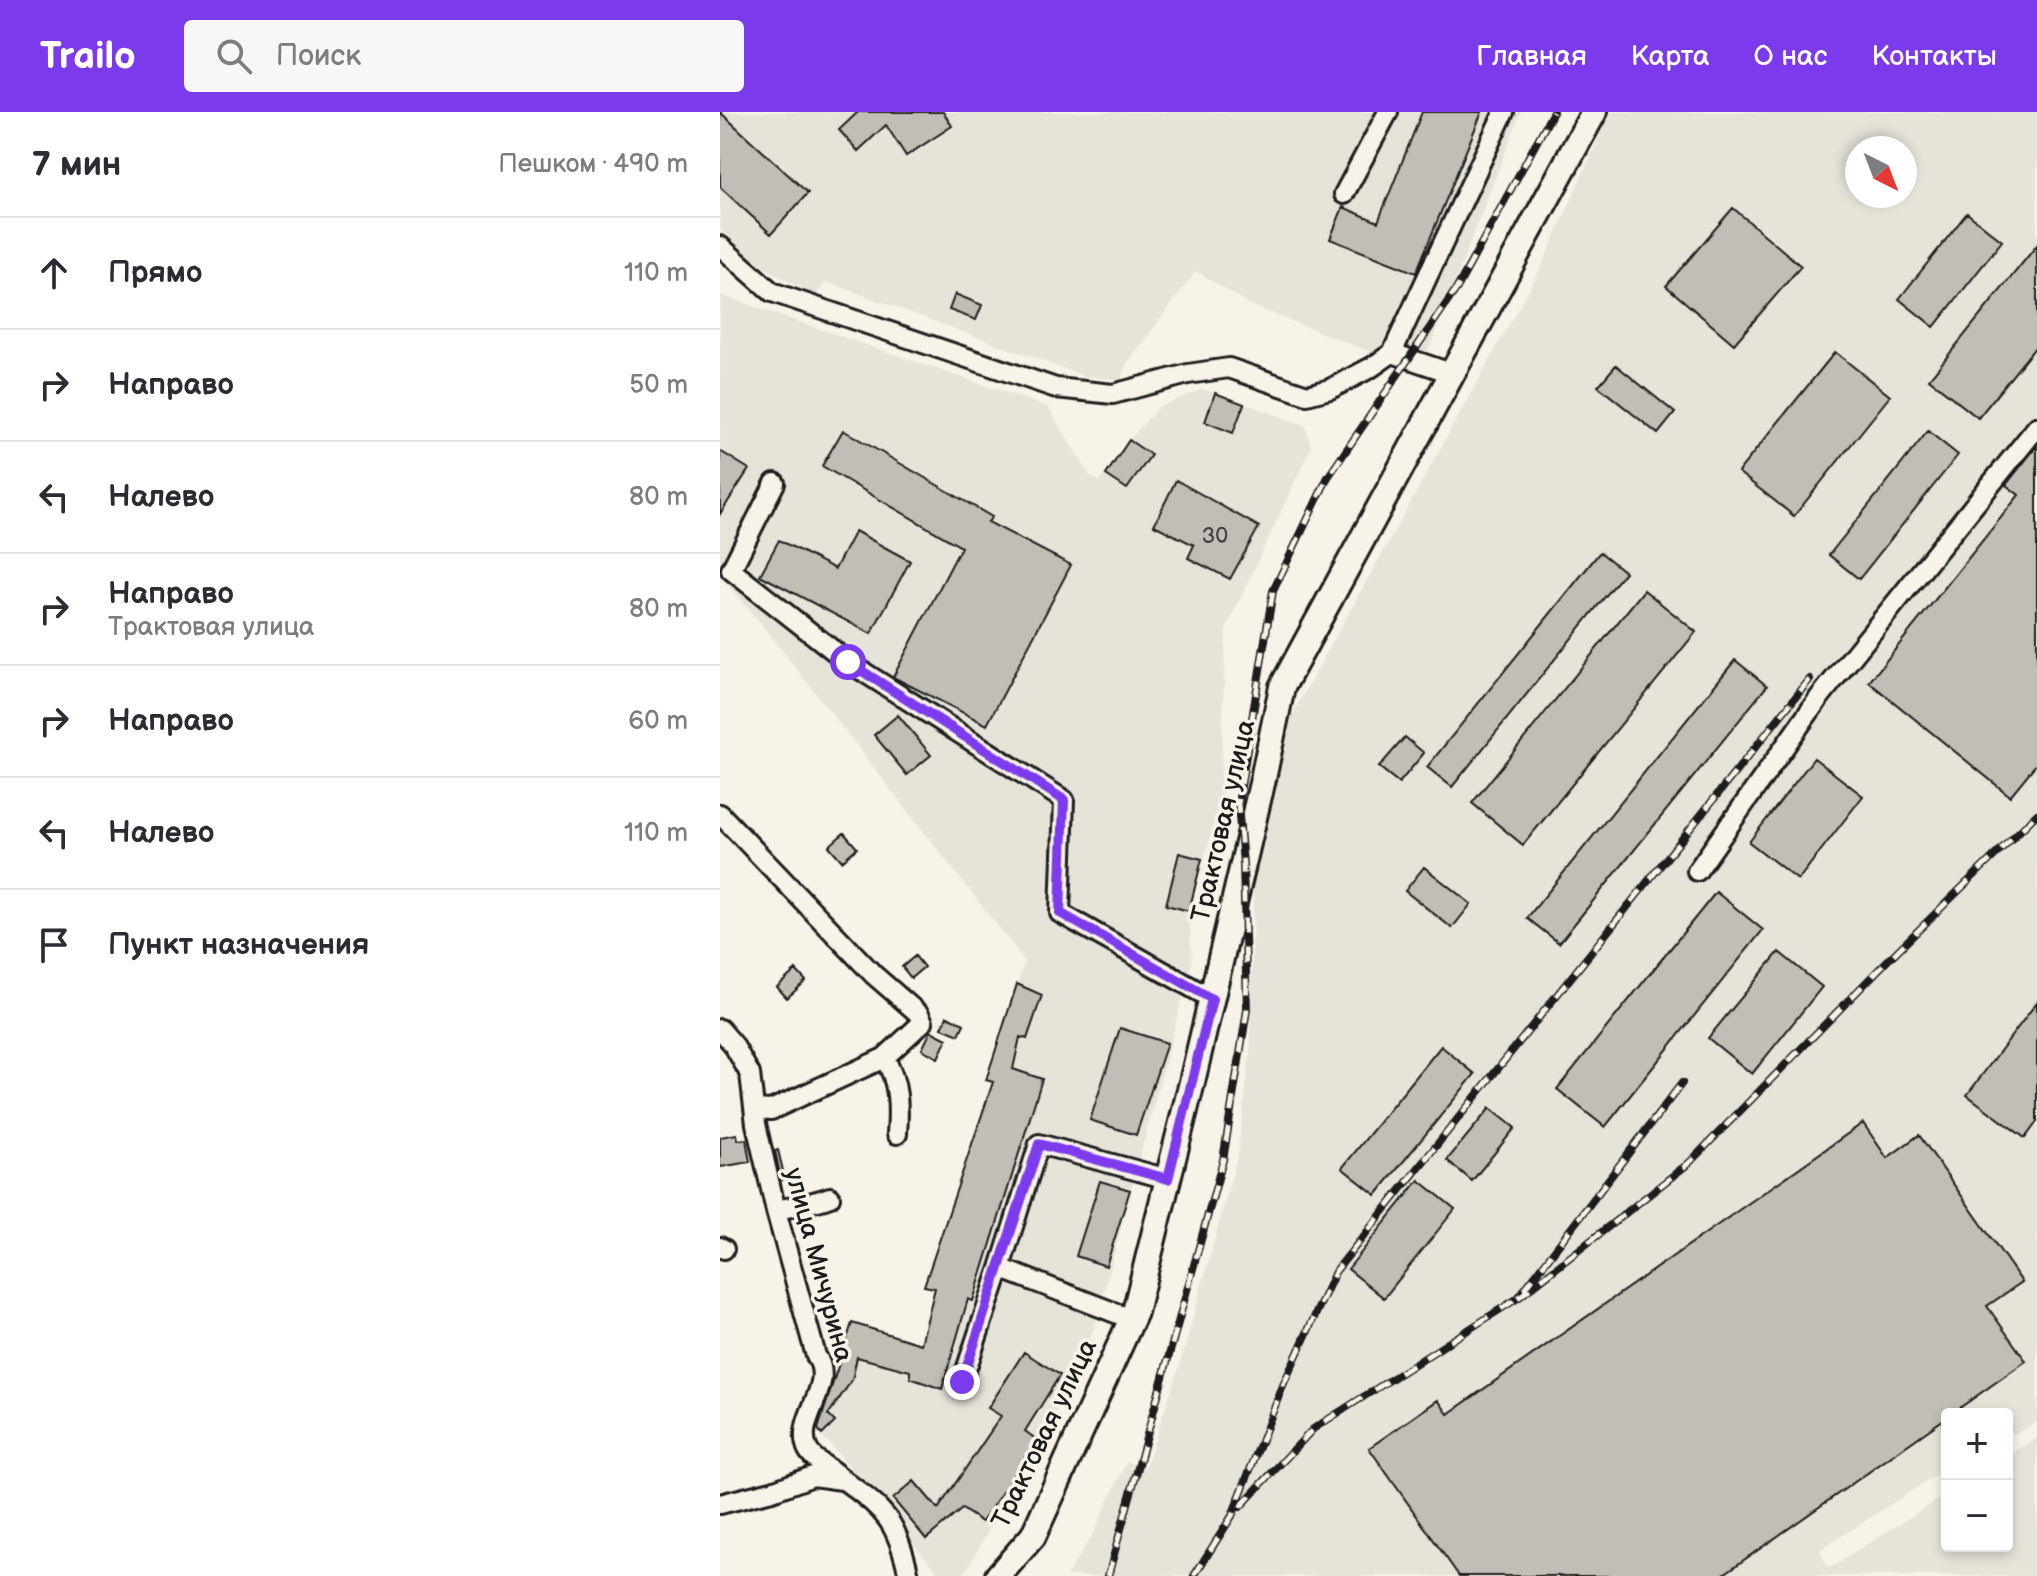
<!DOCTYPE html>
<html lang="ru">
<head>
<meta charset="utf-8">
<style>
	:root { --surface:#fff; --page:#f7f7f7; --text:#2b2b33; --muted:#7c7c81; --line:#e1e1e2; --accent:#7c3aed }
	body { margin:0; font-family:"Balsamiq Sans",sans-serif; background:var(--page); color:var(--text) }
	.controls { position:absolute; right:24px; bottom:24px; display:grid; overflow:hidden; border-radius:8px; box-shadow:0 4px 12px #0003 }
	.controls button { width:72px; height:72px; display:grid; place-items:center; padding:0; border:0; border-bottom:2px solid var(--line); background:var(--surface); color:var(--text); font:40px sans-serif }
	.compass { position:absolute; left:1125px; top:24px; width:72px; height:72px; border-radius:50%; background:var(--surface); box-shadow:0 4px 12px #0003; rotate:138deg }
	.stop { position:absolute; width:24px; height:24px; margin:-18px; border:6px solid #7c3aed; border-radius:50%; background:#fff }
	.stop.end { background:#7c3aed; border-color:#fff; box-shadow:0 2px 8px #0008 }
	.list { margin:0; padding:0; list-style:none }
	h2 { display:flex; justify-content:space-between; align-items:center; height:104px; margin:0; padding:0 32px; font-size:34px }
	h2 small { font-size:26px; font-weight:400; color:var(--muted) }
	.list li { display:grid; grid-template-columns:52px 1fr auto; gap:24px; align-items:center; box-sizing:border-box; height:112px; padding:0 32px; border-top:2px solid var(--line) }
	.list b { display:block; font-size:30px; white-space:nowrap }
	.list p { margin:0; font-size:26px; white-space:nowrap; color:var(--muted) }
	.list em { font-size:26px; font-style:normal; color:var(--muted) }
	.icon { flex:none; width:44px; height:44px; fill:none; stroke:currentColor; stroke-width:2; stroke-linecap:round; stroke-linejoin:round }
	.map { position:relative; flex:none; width:1317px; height:1464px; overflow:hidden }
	header { display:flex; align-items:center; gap:48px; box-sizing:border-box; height:112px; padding:0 40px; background:var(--accent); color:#fff }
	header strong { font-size:38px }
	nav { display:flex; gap:44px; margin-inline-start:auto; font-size:28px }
	.search { width:560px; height:72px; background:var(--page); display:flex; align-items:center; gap:20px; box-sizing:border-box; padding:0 28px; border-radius:8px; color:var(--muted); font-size:30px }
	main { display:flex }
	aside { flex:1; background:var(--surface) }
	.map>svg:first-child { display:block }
	.built { fill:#e6e3d9; fill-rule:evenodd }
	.building { fill:#c0beb5; stroke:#1c1c1c; stroke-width:2 }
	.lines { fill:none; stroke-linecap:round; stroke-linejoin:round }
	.minor-casing { stroke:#1c1c1c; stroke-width:24 }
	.major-casing { stroke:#1c1c1c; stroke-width:30 }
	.minor { stroke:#f7f3e8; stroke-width:18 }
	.major { stroke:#f7f3e8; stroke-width:24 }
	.rail-casing { stroke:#1c1c1c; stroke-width:8 }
	.rail { stroke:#f7f3e8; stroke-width:5; stroke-dasharray:15; stroke-linecap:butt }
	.route { stroke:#7c3aed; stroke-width:10 }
	.labels { text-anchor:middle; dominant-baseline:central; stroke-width:7; stroke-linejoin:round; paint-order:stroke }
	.number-label { font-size:22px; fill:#454442 }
	.street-label { font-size:26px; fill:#1c1c1c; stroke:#f7f3e8 }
</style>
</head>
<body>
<header>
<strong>Trailo</strong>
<div class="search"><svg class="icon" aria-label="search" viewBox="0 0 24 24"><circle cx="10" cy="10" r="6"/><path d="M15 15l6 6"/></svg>Поиск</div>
<nav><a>Главная</a><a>Карта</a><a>О нас</a><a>Контакты</a></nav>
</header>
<main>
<aside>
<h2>7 мин<small>Пешком · 490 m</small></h2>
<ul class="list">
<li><svg class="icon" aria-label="ahead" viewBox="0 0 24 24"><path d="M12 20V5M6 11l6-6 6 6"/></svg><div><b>Прямо</b></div><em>110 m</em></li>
<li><svg class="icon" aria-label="right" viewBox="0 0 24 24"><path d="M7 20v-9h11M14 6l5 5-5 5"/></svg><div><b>Направо</b></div><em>50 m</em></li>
<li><svg class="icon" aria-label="left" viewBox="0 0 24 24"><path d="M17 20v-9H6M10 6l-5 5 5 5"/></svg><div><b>Налево</b></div><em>80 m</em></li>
<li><svg class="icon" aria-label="right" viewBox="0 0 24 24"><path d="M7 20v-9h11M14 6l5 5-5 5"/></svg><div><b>Направо</b><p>Трактовая улица</p></div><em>80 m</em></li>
<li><svg class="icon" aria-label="right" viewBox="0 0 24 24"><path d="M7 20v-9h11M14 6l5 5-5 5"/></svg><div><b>Направо</b></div><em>60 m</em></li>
<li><svg class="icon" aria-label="left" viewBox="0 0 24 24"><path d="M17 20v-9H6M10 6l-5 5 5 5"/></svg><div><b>Налево</b></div><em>110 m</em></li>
<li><svg class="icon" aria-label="arrive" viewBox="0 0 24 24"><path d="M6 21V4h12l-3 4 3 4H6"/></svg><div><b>Пункт назначения</b></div></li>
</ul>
</aside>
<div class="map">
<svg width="1317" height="1464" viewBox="0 0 1317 1464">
	<rect width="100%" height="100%" fill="#f7f3e8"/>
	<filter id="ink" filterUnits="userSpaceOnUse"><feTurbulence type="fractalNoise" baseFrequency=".0125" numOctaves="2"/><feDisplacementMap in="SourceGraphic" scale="16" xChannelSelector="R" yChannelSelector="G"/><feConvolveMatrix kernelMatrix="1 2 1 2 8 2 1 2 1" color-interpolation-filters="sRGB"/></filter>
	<g filter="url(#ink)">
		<path class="built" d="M0,0h801l-101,259 -170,-66 -54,-34 -70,94 -5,15 -37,-4 -257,-94 -12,13 -60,-32 -35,-33z
			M890,0h427v1310l-24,13 -4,-7 -2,1v-15h-60v54l-127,82 8,19 119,-75v52h60v-89l30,-19v138h-971l27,-42 34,-73 18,8 37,-111 56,-204 12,-99 4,-189 38,-151 251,-451zM1137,36h48v48h-48z
			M0,183l328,112 42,69 10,5 29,-41 30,-33 44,-18 102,36 6,22 -85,182 -6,173 -31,109 3,51 -98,366 -29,68 -102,180h-22l-110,-131 -20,-21 4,-19 21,-36 16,-46 69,20 14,-54 -11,-3 68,-204 -6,-2 39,-119 -262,-335 -43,-50z"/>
		<path class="building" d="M0,0l88,81 -37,41 -51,-47z
			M138,0h85l9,14 -46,30 -20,-31 -28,26 -19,-21z
			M702,0h60l-66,161 -86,-34 13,-32 35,15z
			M1013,96l68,58 -67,78 -68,-58z
			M1247,101l35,28 -68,86 -35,-28z
			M1317,133v100l-59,73 -49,-39z
			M235,182l27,11 -6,15 -27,-10z
			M1115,240l55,44 -96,120 -56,-44z
			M896,253l59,48 -17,21 -60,-48z
			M495,281l29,11 -11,29 -28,-11z
			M123,318l149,87 -4,5 83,43 -84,160 -94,-48 68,-130 -139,-81z
			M1208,319l30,24 -99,124 -30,-24z
			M409,328l22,15 -24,34 -21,-14z
			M1317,334v317l-27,33 -141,-114 150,-187 -13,-10z
			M0,339l29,18 -29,45z
			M456,368l83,47 -29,52 -42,-21 6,-13 -40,-20z
			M135,419l55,30 -39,73 -111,-59 19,-35 56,29z
			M880,440l25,20 -173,215 -25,-20z
			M924,478l52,42 -173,213 -51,-42z
			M1015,548l32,26 -208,257 -32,-25z
			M178,603l33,40 -24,20 -33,-40z
			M685,625l19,16 -25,30 -20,-16z
			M1094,646l49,38 -65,84 -49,-38z
			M124,721l13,15 -15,13 -13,-15z
			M459,741l23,6 -13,52 -23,-6z
			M704,755l47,37 -19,24 -47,-37z
			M996,780l47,38 -158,197 -48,-38z
			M1059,840l43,35 -70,87 -44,-36z
			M195,844l9,11 -13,11 -9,-11z
			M76,858l10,11 -19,17 -10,-11z
			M297,872l25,11 -15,44 -7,-2 -7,32 29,10 -69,222 -5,-2 -26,90 -32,-11v-7l-53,-14 -5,23 -24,35 7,7 -13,13 -4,-6 34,-106 69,21 14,-56 -11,-2 69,-204 -7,-2z
			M1317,890v120l-12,16 -58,-43z
			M227,904l17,8 -5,11 -17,-7z
			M400,916l47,15 -31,92 -46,-15z
			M211,919l16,8 -9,19 -16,-9z
			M721,934l34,28 -99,121 -34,-27z
			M770,996l25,20 -43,53 -25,-21z
			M1143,1011l24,35 32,-23 103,147 -35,24 39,55 -75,53h-4v3l-226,159h-262l-90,-128 69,-48 10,14z
			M17,1022l1,6 8,-1 4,23 -30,5v-30z
			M58,1038l7,29 -4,1 -6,-29z
			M699,1068l36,29 -71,89 -36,-29z
			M380,1069l30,9 -24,76 -30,-10z
			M304,1240l36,23 -35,56 12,9 -55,82 -20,-13 -36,30 -33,-40 21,-18 24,28 63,-93 -13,-8z"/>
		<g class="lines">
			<g class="minor-casing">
				<path id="minor" d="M624,82l44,-82
					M0,134l52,46 284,96 57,6 75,-20 41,-6 78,27 23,-6 42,-22 20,-14 59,20
					M672,241l112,-241
					M55,371l-44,87 117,92 216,138 -4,113 152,86
					M0,702l154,161 45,39 4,8 -39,36 -113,52 -15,-1
					M977,759l122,-173 218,-271
					M0,917l13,15 17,30 6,50 20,87 40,145c21,30 -23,63 -8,94 4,8 16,15 23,20 49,39 64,41 78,106
					M164,946c15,22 15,50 13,76
					M56,1099c18,-6 36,-7 54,-14
					M0,1135l4,2
					M411,1207l-131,-51 39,-124 129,35
					M242,1270l38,-114
					M0,1392l52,-13 41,-15 29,4"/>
			</g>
			<g class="major-casing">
				<path id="major" d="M278,1464l35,-40 102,-224 57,-230 71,-303 19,-92 312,-575"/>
			</g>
			<use href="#minor" class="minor"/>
			<use href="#major" class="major"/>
			<g class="rail-casing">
				<path id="rail" d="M798,1186l171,-135 201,-205 147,-144
					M520,1395l73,-78 205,-131 164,-215
					M388,1464l115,-416 24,-150 -4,-146 -5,-60 35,-213 55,-114 129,-189 96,-176
					M474,1464l38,-60 52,-133 51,-111 475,-593"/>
			</g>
			<use href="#rail" class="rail"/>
		</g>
	</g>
	<g class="lines" filter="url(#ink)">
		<path class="route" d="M128,550l216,138 -4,113 152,86 -44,180 -129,-35 -77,238"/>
	</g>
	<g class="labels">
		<g class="number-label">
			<text x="495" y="424">30</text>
		</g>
		<g class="street-label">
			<text transform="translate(504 709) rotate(-77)">Трактовая улица</text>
			<text transform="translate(98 1153) rotate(75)">улица Мичурина</text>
			<text transform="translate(325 1322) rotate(-64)">Трактовая улица</text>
		</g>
	</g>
</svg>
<div class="controls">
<button>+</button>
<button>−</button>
</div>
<svg class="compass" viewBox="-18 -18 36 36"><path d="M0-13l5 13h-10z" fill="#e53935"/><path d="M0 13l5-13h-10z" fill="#7c7c81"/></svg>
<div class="stop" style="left:128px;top:550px"></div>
<div class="stop end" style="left:242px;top:1270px"></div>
</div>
</main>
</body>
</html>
